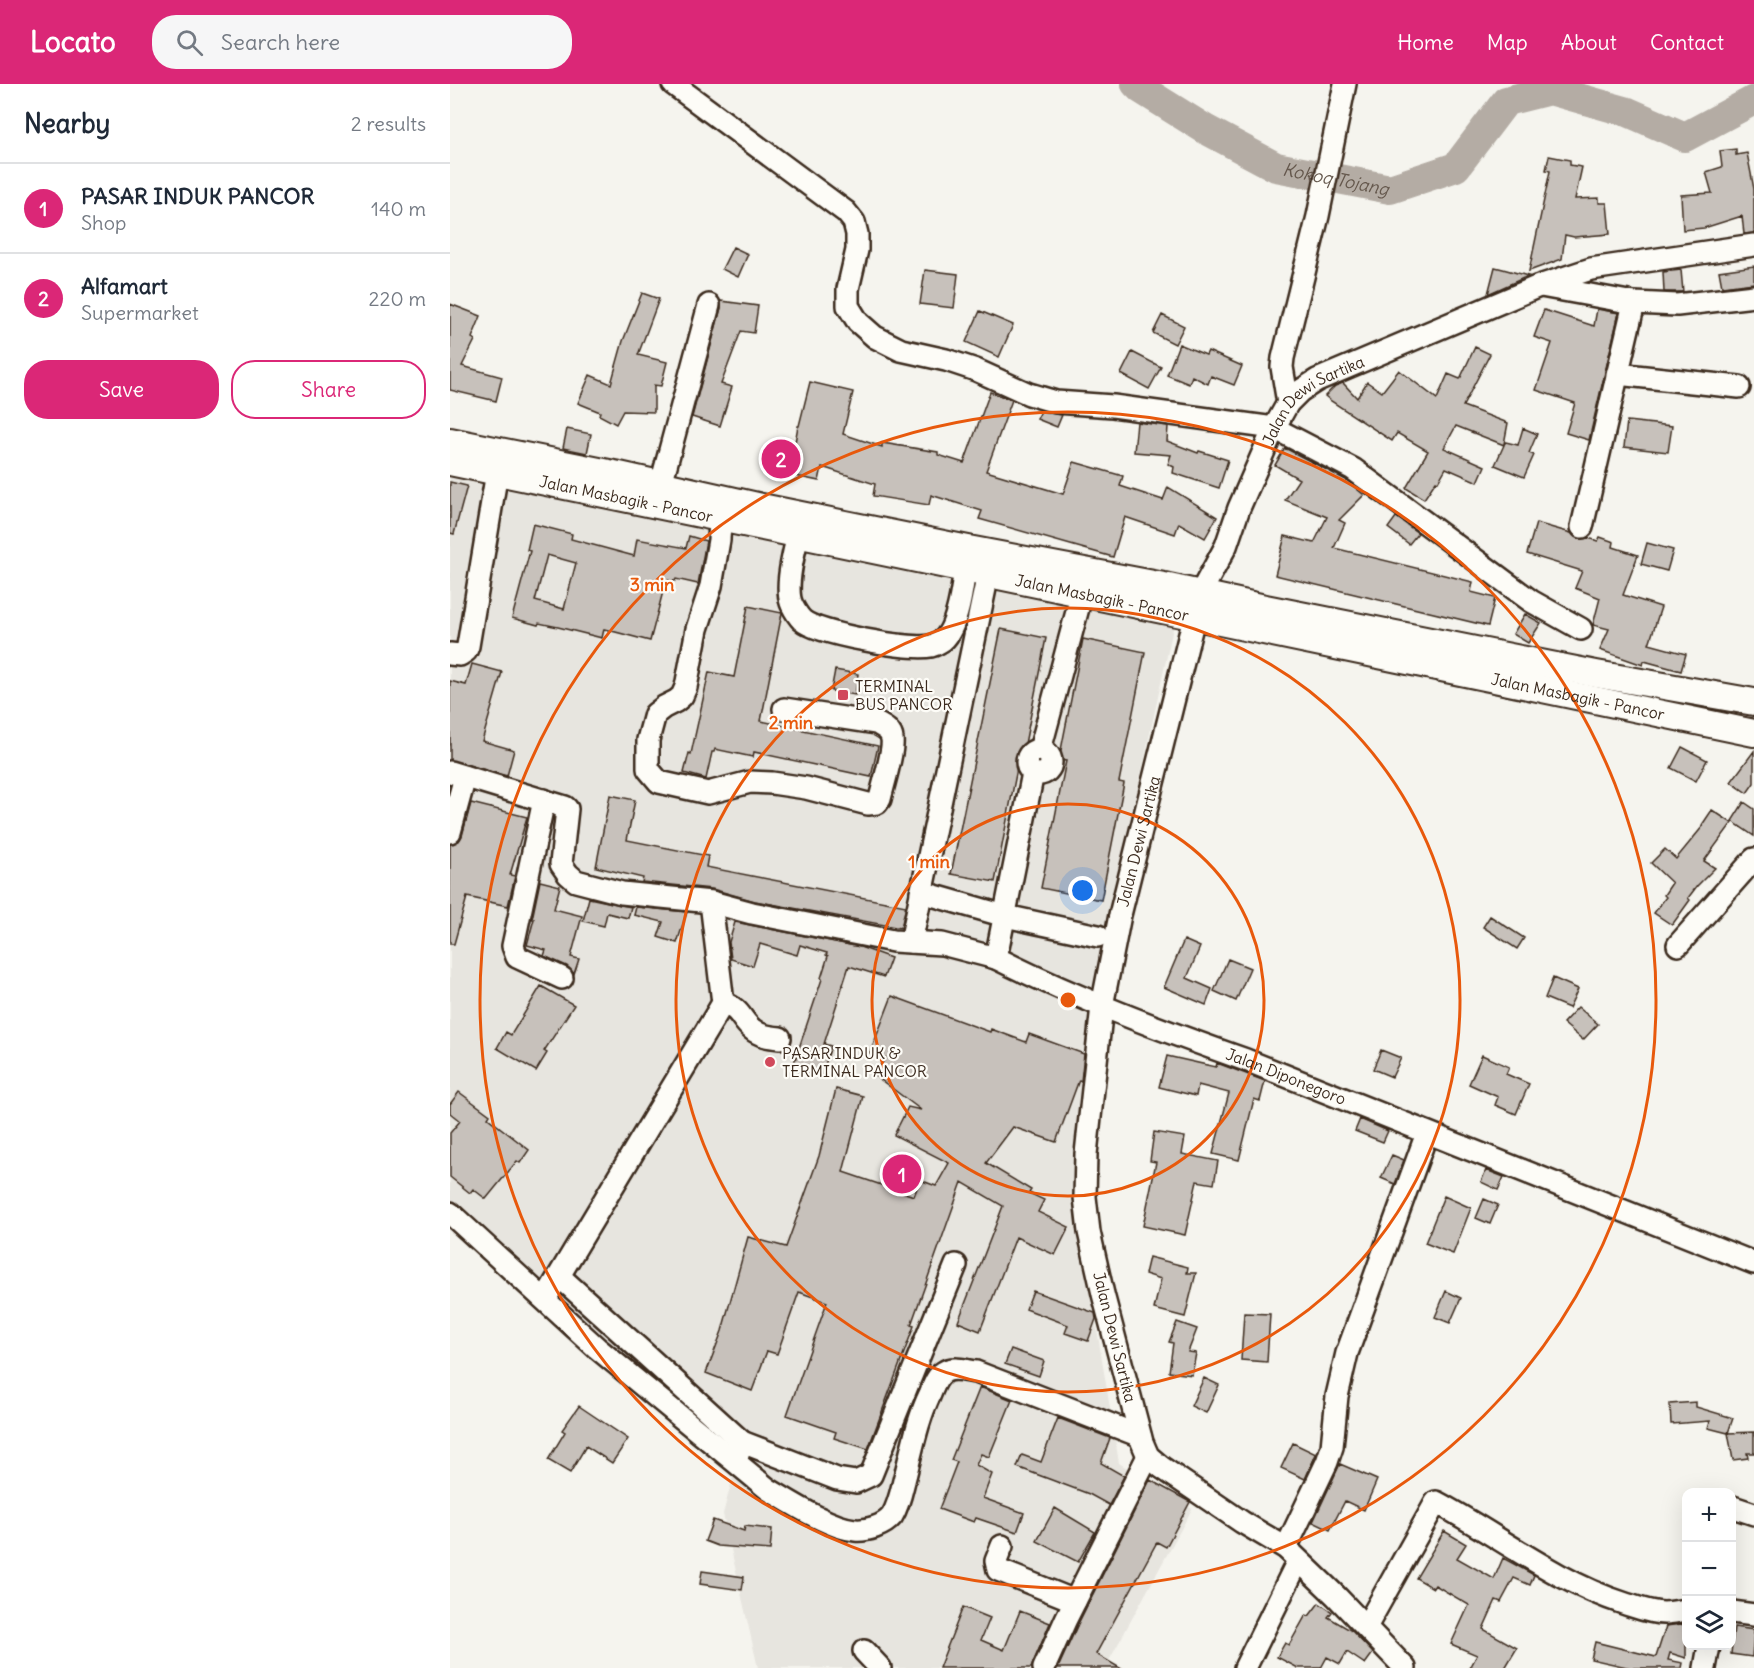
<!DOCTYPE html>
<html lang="en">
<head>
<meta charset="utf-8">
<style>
	:root { --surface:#fff; --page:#f6f6f7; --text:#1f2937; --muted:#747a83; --line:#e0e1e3; --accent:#db2777 }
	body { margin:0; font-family:Delius,sans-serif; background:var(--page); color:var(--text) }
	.controls { position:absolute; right:18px; bottom:18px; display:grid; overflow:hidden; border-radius:12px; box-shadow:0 6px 24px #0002 }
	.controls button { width:54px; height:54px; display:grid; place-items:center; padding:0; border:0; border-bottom:2px solid var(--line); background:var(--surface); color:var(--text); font:30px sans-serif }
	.you { position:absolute; left:633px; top:807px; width:21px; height:21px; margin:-15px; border:4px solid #fff; border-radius:50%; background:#1a73e8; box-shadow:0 0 0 9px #1a73e833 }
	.badge { display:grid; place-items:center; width:39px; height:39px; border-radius:50%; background:var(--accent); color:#fff; font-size:20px; font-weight:700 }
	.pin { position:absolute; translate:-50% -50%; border:3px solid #fff; box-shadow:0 2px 6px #0006 }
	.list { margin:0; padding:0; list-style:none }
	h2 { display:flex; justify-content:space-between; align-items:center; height:78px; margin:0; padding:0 24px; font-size:26px }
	h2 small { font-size:20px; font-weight:400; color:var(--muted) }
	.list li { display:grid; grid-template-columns:39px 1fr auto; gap:18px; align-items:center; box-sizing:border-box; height:90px; padding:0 24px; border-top:2px solid var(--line) }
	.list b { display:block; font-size:22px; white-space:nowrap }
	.list p { margin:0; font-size:20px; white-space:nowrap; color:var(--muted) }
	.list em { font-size:20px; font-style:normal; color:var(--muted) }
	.actions { display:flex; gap:12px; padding:18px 24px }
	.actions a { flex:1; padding:14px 0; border:2px solid var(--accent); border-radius:24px; text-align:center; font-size:21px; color:var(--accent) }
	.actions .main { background:var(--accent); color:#fff }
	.icon { flex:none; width:33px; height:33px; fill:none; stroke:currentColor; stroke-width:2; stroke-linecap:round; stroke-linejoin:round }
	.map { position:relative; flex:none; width:1304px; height:1584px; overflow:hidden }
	header { display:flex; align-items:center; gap:36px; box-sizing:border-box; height:84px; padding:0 30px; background:var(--accent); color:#fff }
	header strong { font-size:28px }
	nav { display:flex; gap:33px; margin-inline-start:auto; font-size:21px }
	.search { width:420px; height:54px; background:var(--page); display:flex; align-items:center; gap:15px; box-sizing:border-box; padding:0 21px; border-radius:24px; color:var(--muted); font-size:22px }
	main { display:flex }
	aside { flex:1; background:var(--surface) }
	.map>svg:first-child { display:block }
	.built { fill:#e7e5df }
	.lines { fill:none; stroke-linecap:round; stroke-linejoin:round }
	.river { stroke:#b4aca4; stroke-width:30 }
	.building { fill:#c7c1bb; stroke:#3b2a1e; stroke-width:1.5; fill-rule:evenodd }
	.minor-casing { stroke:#3b2a1e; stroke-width:26 }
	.major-casing { stroke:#3b2a1e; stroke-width:30 }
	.minor { stroke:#fdfcf7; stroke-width:21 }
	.major { stroke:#fdfcf7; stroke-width:26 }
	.ring { fill:none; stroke:#e8590c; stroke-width:3 }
	.poi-dot { fill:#d1495b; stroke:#fdfcf7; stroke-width:2 }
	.labels { text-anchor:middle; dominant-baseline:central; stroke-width:4.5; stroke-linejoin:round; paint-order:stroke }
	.street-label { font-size:16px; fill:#3b2a1e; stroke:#fdfcf7 }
	.poi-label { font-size:16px; fill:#3b2a1e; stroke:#fdfcf7; text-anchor:start }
	.water-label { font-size:18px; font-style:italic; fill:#65584d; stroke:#fdfcf7 }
	.centre { fill:#e8590c; stroke:#fdfcf7; stroke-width:3 }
	.ring-label { font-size:18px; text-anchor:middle; font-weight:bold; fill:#e8590c; stroke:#fdfcf7; stroke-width:4.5; stroke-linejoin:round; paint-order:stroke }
</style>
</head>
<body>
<header>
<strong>Locato</strong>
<div class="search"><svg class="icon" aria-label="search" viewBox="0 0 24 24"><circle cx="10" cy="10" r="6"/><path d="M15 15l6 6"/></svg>Search here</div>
<nav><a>Home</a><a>Map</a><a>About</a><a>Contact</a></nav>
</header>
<main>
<aside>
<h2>Nearby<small>2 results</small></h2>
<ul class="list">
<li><span class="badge">1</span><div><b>PASAR INDUK PANCOR</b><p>Shop</p></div><em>140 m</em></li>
<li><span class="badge">2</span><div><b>Alfamart</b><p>Supermarket</p></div><em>220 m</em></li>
</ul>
<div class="actions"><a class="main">Save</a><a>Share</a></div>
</aside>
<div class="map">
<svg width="1304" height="1584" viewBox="0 0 1304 1584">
	<rect width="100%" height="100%" fill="#f5f4ee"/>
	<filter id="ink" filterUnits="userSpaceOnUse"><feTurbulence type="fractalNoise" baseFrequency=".0167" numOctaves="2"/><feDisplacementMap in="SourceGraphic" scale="12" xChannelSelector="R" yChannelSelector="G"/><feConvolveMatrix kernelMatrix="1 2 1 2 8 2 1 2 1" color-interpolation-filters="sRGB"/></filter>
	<g filter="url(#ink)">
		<path class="built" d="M0,384l725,151 -69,316 -32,255 45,273 73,46 -87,159h-347l-35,-154 12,-45 -285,-265z"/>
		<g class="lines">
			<path class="river" id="s1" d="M686,0l5,5 64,40 71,38 114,22 66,-22 50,-66 44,-11 78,22 57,25 69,-37"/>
		</g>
		<path class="building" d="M1286,65v6l11,-2 7,36v44l-10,1 -2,-18 -38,12 -21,2 -2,-35 31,-2 -6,-21 16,-5 -2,-16z
			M1099,72l21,4v5l12,2 -7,32 24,-1v5h8l3,31 -36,3 -9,-2 -3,24 -33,12 21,-100 -4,-1z
			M283,163l15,7 -10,23 -16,-8z
			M1304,182v17l-32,4 -3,-16z
			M1045,183l8,2 25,7 -40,18z
			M475,186l33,4 -4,34 -34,-4z
			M1231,186l2,22h-19l-1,-20z
			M192,209l17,6 -21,56 29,7 -6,24 -7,-1v27l-31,-1 -7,13 -17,-9 1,-3 -22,-9 12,-28 21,9 12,-43z
			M271,217l37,5 -4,27 -13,-2 -20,53 11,3 -12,39 -28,-9 29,-109z
			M0,220l31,12 -9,22 3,2 -13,26 40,11 -6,24 -46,-11z
			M1147,225l22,4 -30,127 -23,-7 9,-30 -39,-13 16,-47 -18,-6 10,-27 50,16z
			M530,227l33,14 -14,32 -33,-15z
			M712,231l22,11 -9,18 -22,-11z
			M729,260l27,11 2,-4 34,15 -8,19 -23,-9 -3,8 -16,-8 -3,8 -22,-9z
			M1025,263l15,7 -27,52 45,17 -4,21 2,-2 12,3 5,-17 14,6 -8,19 5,2 -10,22 -29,-12 9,-20 -48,-19 -12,22 41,18 -7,16 -32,-14 -8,14 -2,-1 -12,18 -18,-11 22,-37 -31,-18 -5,8 -61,-40 -6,-5 10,-10 8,-3 14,15 10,-16 15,10 17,-22 38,29 11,-25 12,5z
			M682,268l29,15 -12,22 -28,-15z
			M360,298l43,10 -10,42 39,13v-4l56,9v3l26,8 26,-71 22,8 -26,71 77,23 11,-32 49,14 -3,10 43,14 5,-13 49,30 -12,21 -26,-15 -4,11 -50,-17 -12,40 -134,-38 3,-8 -51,-16 -2,10 -56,-9 2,-12 -53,-17 -3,14 -34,-7 5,-22 3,1 5,-27h1z
			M591,327l21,4 -5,12 -20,-8z
			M1177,337l45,5 -4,26 -44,-5z
			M687,338l31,4 -1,15 31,12 1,-2 29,9 -9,28 -46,-15 1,-6 -6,-3 3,-9 -37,-3z
			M117,345l24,5 -4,19 -24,-5z
			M835,364l61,32 18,15 -25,25 6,3 -11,25 139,34 -2,10 24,6 -7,28 -213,-51 10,-39 29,7 13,-26 -42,-17 14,-21 -24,-14z
			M0,398l17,4 -13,48 -4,-1z
			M946,433l22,16 -9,11 -21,-16z
			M1086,439l35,10 9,6 8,-1 10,3 2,-4 14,5 -1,5 25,8 -15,40 38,12 -12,37 37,10 -5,17 -37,-10 -1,4 -43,-15 9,-21 -16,-4 7,-27 -25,-10 7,-17 -55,-17z
			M83,440l39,10 -1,5 63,17 3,-17 49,9 3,-12 17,5 -8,43 -22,-5 -1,2 -9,-1 -16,61 -46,-12 -2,9 -44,-11 -19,-4 -1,2 -26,-7 18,-67 -3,-1zM97,471l29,8 -12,46 -29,-8z
			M1197,459l26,7 -6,21 -26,-7z
			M298,522l34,7 -21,108 117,25 -7,31 -117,-25 -1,5 -38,-8 -1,3h-2l-6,27 -22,-6 5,-20 2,1 18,-82 25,5z
			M1075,530l16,9 -13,20 -15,-9z
			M551,545l45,9 -23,116 -3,-1 -25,129 -44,-8z
			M633,555l62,13 -26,130 5,1 -23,117 -60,-12 25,-127 -7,-1z
			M22,580l30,8 -20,69 32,9 -7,26 -57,-16v-79l16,4z
			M385,586l23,4 -3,21 -24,-4z
			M1232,663l25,13 -11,21 -25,-13z
			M1304,667v32l-7,10 -16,-11z
			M160,711l25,5 -8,40 81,16 -2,11 200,39 -5,22 -146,-27 -43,-12 -70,-7 1,-4 -47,-11z
			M1294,718l10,7v27l-22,-15z
			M21,719l56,14 -17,58 5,1 -7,30 -41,-9 -13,47h-4v-100l9,-3 3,-5z
			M1262,726l20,13 -28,38 11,7 -18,18 -9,12 2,2 -18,25 -18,-12 12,-16 -2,-2 8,-12 -21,-20 14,-14 11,10 27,-33 -1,-1z
			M90,797l20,5 -6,23 28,7 -11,41 8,2 -5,15 -7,-8 -23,-10 2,-6 -19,-5 7,-26h-2z
			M139,814l42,9 -3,11 -21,-5 -3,13 -21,-5z
			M186,823l51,5 -10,31 -19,-6 5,-15 -29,-7z
			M1040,832l34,22 -7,11 -34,-22z
			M285,838l125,25 31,11 -7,19 -35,-11 -25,78 7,2 -10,32 -29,-9 30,-90 -1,-1 7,-22 -2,-1 1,-2 -27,-8 -3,10 -37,-11 -7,22 -22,-7 -2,-17z
			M734,856l16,7 -13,31 25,11 -6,16 -42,-18z
			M778,875l22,9 -14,33 -22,-10z
			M1103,894l25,11 -9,19 -24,-10z
			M91,902l33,19 -30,46 3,2 -11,18 -39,-23 9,-16 5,3z
			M442,912l98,36 1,-3 35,13 3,-8 55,20 -3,27 -2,-1 -23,62 -43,-15 -27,36 45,27 -2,3 15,7 -6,12 31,15 -14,28 -39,-18 -36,94 -22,-9 45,-116 -41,-24 -51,143 3,1 -46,123 -34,-11 2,-6 -49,-17 40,-113 -28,-10 -22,62 -10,-3 -15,40 -46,-18 16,-42 26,-94 38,10 33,-91 17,-67 27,7 -20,76 71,24 6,-16 16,6 13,-23 -55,-28 14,-28 13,3 -48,-36 13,-16 -16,-5z
			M1128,923l20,17 -15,16 -20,-17z
			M931,966l20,8 -9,19 -19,-8z
			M1032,971l27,12 -3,7 23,10 -13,30 -21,-9 3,-8 -29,-13z
			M717,972l49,11 1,-4 48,18 -5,20 -6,-2 -15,61 -26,-6 16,-61 -31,-8 -2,11 -37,-9z
			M9,1008l31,23 -2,3 41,32 -9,13 -3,-2 -31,38 -13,-10 -3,4 -20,-16v-44l10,-12 -10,-8v-9z
			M910,1035l28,12 -5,11 -28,-11z
			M704,1048l31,5 -3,17 36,7 -4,23 -17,-3 -12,54 -42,-9 13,-64 -6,-1z
			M942,1071l12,5 -9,24 -14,-6z
			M1036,1086l18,7 -6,13 -17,-8z
			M994,1112l27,12 -18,46 -28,-11z
			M1034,1115l14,6 -8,19 -14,-6z
			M699,1173l39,10 -1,6h9l-11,44 -31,-8 7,-30 -16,-5z
			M583,1207l62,22 1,6 -8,22 -23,-8 3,-8 -42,-16z
			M996,1207l15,7 -11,25 -15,-6z
			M794,1229l26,1 -3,48 -26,-2z
			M727,1238l20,7 -9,23 8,1 -4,22 -23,-3 4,-29 -4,-1z
			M561,1265l33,12 -5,15 -34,-12z
			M754,1294l15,7 -13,28 -15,-7z
			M530,1303l32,13 -23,57 -8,-3 -5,11 16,9 -9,24 41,15 -7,19 -41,-14 -2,4 -35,-13 18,-47 -6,-2z
			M1246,1318v5l37,11 -5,15 -20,-5 2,-7 -39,3 -1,-20z
			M129,1322l49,33 -16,24 -26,-17 -16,27 -22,-13 17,-28 -3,-2z
			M608,1334l52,20 -9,25 23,13 -15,29 -20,-11 -72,-27 5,-12 19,7z
			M1304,1348v21h-7l1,5 -15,2 -5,-27z
			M843,1359l23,11 -11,25 -24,-11z
			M890,1380l37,16 -13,30 -19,-9 -15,29 -17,-8z
			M700,1396l40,22 -24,45 -9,-5 -61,112 24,14h-62l20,-44z
			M605,1424l40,24 -17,30 -41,-21z
			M263,1436l31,11 1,-5 27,3 -2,21 -52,-4 -13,-5z
			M994,1447l22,13 -9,14 37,21 9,-21 31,17 -4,10 -16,-7 -13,24 -5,-2 -13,29 34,19 -12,20h-35l7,-13 -26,-11 18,-39 -34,-20 -2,3 -17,-10z
			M252,1487l42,6 -2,13 -42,-6z
			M869,1519l13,9 -4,5 24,14 21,22 -8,11 -18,-12 -7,12 -13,-7 -6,11h-23l-21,-11 8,-14 4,2 17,-30 3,1z
			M513,1523l27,11 -9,22 23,10 16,-39 30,12 -19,45h-92z
			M1231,1540l5,2v32l-16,-5 -2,7 15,3 -1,5h-51l-40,-9 4,-17 61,15 10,-31z
			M1284,1543l20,3 -2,27 -21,-3z"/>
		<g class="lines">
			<g class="minor-casing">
				<g id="minor">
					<path d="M223,0l173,128 8,10 3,12v16l-9,39v17l10,16 17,15 26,13 45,10 30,10 53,24 27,8 57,4 161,22 79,41 178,132 50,28"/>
					<path d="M1091,202l93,17 43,2 77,-9"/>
					<path d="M1167,290l122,13"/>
					<path d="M838,319l-6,-36 1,-9 35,-142 27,-132"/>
					<path d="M211,400l48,-179"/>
					<path d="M274,421l-4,14 -1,21 -8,46 -14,43 -11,58 -4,9 -6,5 -12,6 -9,7 -7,26v29l11,13 49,11 42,-11 22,1 34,5 62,16 9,-1 3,-4c3,-13 14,-49 12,-60 -1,-9 -9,-12 -16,-16l-92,-14"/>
					<path d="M352,435c-5,21 -19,67 -10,86 2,4 7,12 10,15 15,14 108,30 129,26 4,-1 9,-4 12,-6 17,-15 21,-65 24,-87"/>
					<path d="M1132,443l52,-224"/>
					<path d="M0,570l10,1 6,-4 2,-5 29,-174"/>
					<circle cx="589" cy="678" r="12"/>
					<path d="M590,666l42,-157"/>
					<path d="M0,688l115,35 2,2 -6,55 7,10 8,7 46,12 89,9 41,11 141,28 49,3 54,14"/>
					<path id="s2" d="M583,689l-37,185c80,40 165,72 250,102l508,203"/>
					<path d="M94,716l-31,146 4,11 45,21"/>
					<path d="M0,748l15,-55"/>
					<path d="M471,808l84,24 93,20"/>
					<path d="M261,818l12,101"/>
					<path d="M461,858l77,-368"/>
					<path d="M1228,861l76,-86"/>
					<path d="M0,1129l147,135 171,141c22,13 62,39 87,41 12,1 29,-4 37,-14 8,-13 10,-29 14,-43 7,-28 12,-54 24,-79 4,-9 6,-17 14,-22 9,-6 22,-1 32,0l164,64"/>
					<path d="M109,1192l183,166 -4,13"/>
					<path d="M95,1215l178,-296c18,6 17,16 29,26 8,7 18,8 28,9"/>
					<path d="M292,1358l95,37 19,3 15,-7 85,-210"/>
					<path d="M1283,1423l21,7"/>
					<path d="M552,1462l-6,15 2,9 77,31"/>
					<path d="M836,1464l41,-86 5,-15 5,-51 10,-43 80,-220"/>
					<path d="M1282,1528l22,3"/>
					<path d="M916,1543l70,-125c62,33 119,79 187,101 13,4 27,10 41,10 7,0 15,-2 22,-3"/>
					<path d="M414,1567l16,17"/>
					<path d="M594,1584l22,-49 82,-163"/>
					<path d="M795,1584l53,-107"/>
					<path id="s3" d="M955,1584l-69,-72 -50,-48 -44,-26 -81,-55 -13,-11 -6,-14 -39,-148 -14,-62 -4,-35 1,-43 16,-148 18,-91 80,-321 26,-48 13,-38 35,-80 14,-25 12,-12 17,-11 222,-94 52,-17 163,-24"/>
					<path d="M1255,1584l4,-22"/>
				</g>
			</g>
			<g class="major-casing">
				<g id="major">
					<path d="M0,357l169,34 147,33 202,41 196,37 101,22 331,66 158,28"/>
					<path id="s4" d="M0,378l1304,271"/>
				</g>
			</g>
			<use href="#minor" class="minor"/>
			<use href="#major" class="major"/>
		</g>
	</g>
	<g class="ring">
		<circle cx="618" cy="916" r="196"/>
		<circle cx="618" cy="916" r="392"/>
		<circle cx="618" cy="916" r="588"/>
	</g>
	<g class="poi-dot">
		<rect x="387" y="605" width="12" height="12" rx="3"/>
		<circle cx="320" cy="978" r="6"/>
	</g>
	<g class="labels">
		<g class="street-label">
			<text stroke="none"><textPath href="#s3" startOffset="1449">Jalan Dewi Sartika</textPath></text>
			<text stroke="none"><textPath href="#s4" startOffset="180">Jalan Masbagik - Pancor</textPath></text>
			<text stroke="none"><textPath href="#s4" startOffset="666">Jalan Masbagik - Pancor</textPath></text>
			<text stroke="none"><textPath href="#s4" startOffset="1152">Jalan Masbagik - Pancor</textPath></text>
			<text stroke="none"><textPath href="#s3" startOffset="963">Jalan Dewi Sartika</textPath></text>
			<text stroke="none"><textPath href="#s2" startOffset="502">Jalan Diponegoro</textPath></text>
			<text transform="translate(665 1253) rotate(76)">Jalan Dewi Sartika</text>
		</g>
		<g class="poi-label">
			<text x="405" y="602">TERMINAL<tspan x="405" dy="18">BUS PANCOR</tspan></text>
			<text x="332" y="969">PASAR INDUK &amp;<tspan x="332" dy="18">TERMINAL PANCOR</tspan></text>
		</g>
		<g class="water-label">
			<text stroke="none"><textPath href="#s1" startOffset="224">Kokoq Tojang</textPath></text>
		</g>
	</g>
	<circle cx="618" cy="916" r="9" class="centre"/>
	<g class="ring-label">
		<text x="202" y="507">3 min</text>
		<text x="341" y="645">2 min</text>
		<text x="479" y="784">1 min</text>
	</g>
</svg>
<div class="controls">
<button>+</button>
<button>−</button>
<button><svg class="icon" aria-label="layers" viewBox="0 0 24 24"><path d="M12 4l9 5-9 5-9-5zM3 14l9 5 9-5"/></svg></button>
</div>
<div class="you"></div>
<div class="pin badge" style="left:452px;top:1090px">1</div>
<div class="pin badge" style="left:331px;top:375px">2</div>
</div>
</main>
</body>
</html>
